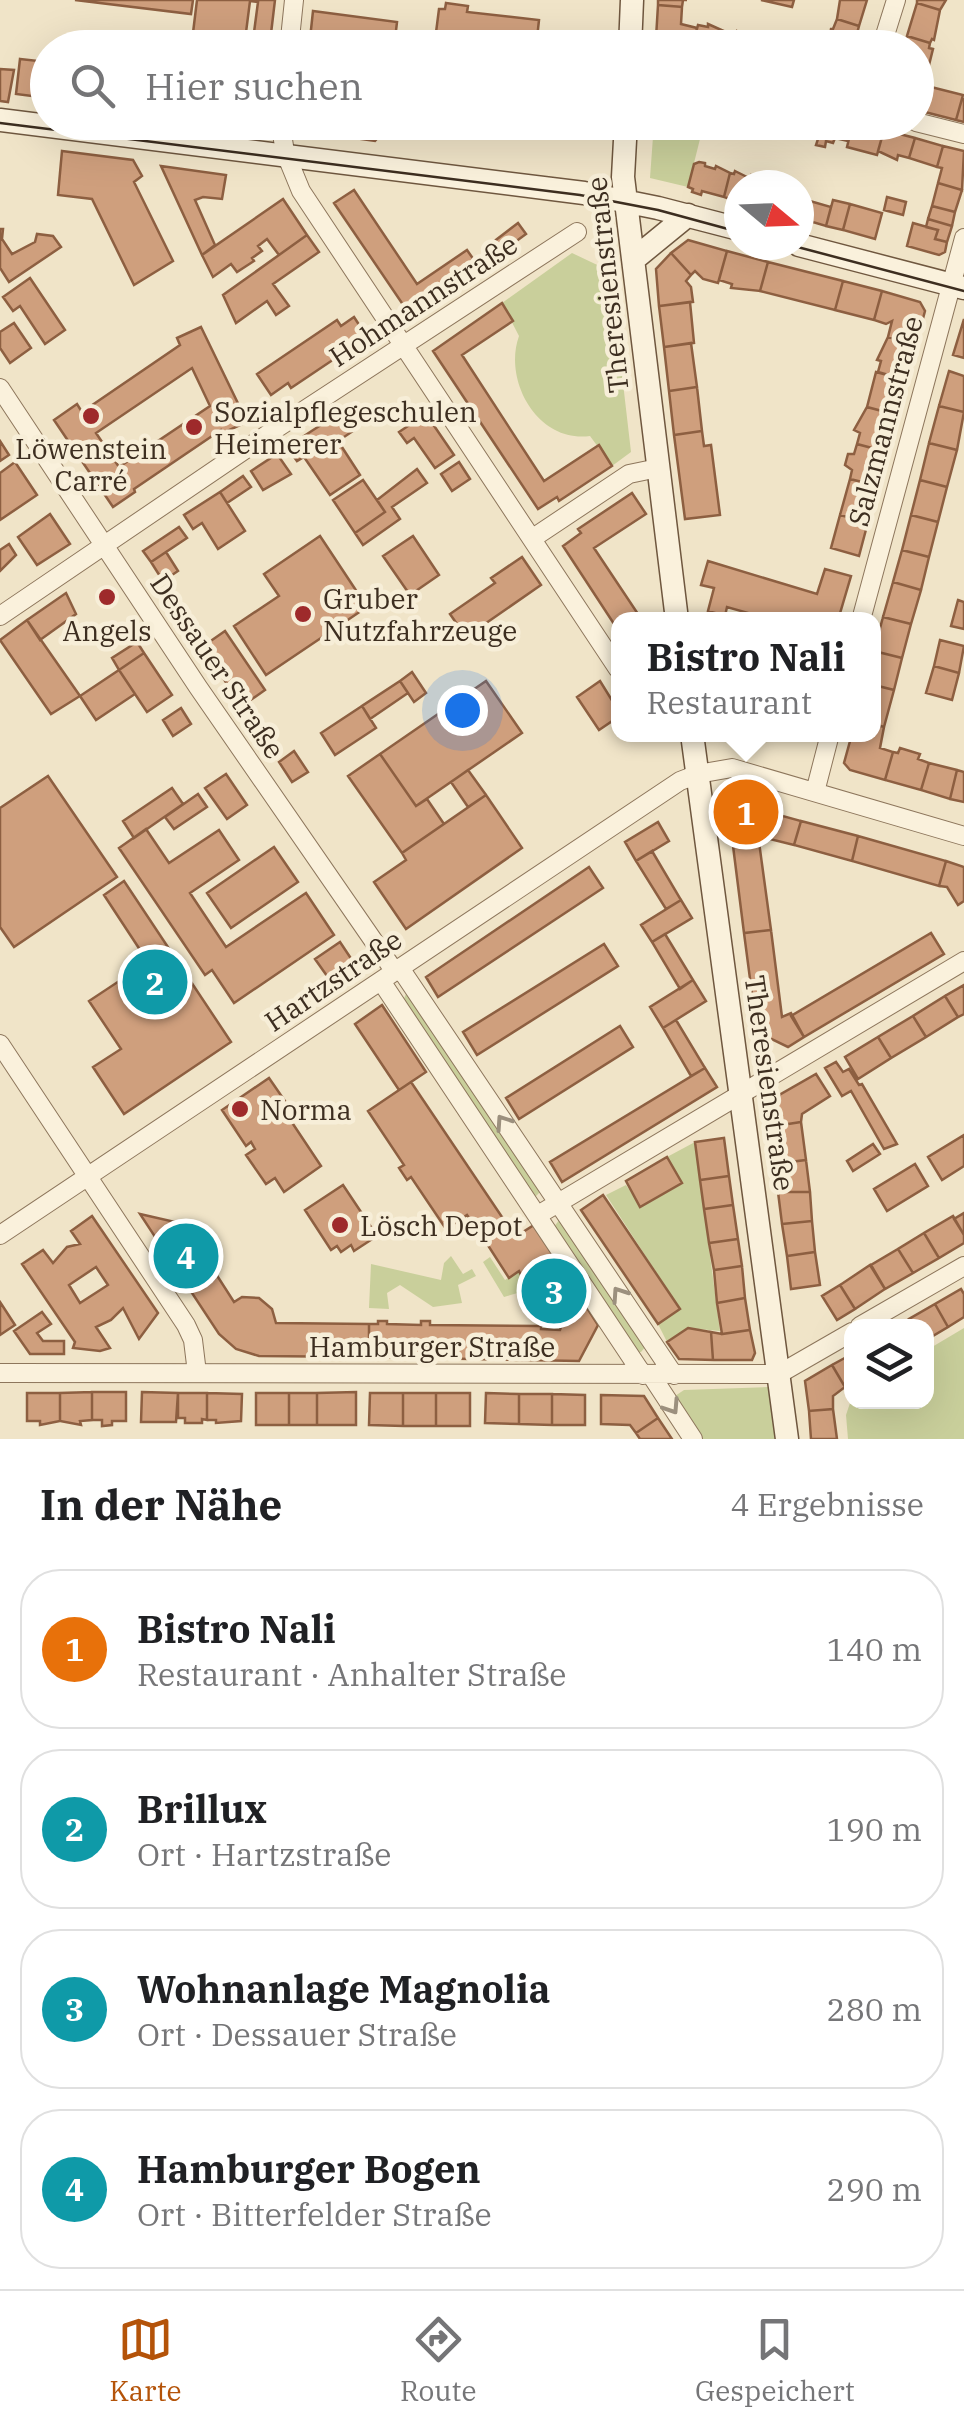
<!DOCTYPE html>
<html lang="de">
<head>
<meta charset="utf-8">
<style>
	:root { --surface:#fff; --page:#f2f2f2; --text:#202124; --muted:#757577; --line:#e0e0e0; --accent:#b45309 }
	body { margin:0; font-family:"IBM Plex Serif",serif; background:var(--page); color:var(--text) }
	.controls { position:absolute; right:30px; bottom:30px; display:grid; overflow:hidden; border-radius:20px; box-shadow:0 10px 40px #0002 }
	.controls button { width:90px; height:90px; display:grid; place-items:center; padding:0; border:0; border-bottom:2px solid var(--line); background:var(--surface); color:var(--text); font:50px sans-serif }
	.compass { position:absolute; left:724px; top:170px; width:90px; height:90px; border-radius:50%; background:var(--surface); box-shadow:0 10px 40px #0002; rotate:109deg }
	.you { position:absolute; left:462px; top:710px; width:35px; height:35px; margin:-25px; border:8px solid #fff; border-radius:50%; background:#1a73e8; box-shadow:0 0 0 15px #1a73e833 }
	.badge { display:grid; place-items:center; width:65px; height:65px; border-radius:50%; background:var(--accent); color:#fff; font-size:32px; font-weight:700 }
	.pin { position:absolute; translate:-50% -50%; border:5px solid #fff; box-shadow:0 2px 10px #0006 }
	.popup { position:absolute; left:611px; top:612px; width:270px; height:130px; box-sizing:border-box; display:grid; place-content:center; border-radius:20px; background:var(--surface); filter:drop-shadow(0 2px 8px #0005); font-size:32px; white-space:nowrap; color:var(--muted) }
	.popup b { font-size:38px; color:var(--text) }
	.popup::after { content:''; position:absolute; left:50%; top:100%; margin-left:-20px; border:20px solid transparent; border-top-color:var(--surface) }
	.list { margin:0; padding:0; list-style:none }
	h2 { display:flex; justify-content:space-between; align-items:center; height:130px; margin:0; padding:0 40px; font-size:42px }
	h2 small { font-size:32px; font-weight:400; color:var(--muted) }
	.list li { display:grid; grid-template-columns:65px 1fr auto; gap:30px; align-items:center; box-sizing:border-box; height:160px; margin:0 20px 20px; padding:0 20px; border:2px solid var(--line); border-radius:40px }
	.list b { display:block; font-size:38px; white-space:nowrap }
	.list p { margin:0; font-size:32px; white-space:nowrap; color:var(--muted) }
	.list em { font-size:32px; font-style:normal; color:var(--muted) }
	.icon { flex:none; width:55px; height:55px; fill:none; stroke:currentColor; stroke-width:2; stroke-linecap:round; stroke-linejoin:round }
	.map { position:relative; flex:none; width:964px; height:1439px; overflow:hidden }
	.search { position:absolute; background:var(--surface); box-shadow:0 10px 40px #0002; left:30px; right:30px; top:30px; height:110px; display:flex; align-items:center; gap:25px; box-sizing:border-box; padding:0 35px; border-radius:55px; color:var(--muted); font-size:38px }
	.sheet { height:850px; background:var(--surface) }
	nav { display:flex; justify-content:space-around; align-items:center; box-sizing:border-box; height:140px; border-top:2px solid var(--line); background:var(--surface); font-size:28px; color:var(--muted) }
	nav a { display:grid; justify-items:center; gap:5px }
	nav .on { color:var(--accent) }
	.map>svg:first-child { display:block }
	.green { fill:#c9cf9b }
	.building { fill:#cf9f7d; stroke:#8d5f41; stroke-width:2.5; fill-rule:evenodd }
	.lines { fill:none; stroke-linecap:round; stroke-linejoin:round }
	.street-casing { stroke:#8d765c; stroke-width:20 }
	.secondary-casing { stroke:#6f573f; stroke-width:25 }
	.street { stroke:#faf1dc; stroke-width:18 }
	.secondary { stroke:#faf1dc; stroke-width:22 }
	.tram { stroke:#3d2e20; stroke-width:2.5 }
	.oneway { stroke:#9c907e }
	.poi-dot { fill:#9e2a2b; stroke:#f7eed8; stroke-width:4 }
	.labels { text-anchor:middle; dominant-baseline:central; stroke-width:9; stroke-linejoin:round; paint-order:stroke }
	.street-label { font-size:28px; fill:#3d2e20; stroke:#f7eed8 }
	.poi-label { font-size:28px; fill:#3d2e20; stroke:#f7eed8; text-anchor:start }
</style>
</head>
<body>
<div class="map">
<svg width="964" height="1439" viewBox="0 0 964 1439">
	<rect width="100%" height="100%" fill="#f0e4c8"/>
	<path class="green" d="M654,123h32l17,4 -15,60 -38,-9z
		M572,253l38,18 21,181 -19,14 -22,-30c-53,7 -87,-56 -71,-100l-17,-33z
		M406,994h4l131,197 -6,6 -133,-194z
		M695,1142l25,189 -32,-3 -21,14 -9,-18 22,-15 -74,-114 20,-10 15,22 41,-23 -15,-27z
		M560,1219l87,126 -6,7h-5l-83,-124z
		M451,1256l12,18 9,-5 4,7 -18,9 4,18 -29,4 -33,-22 -13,8 2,16 -20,-1 2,-44 70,16 3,-17z
		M490,1257l15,23 14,-9 10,20 3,-1 15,23h6l-5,3 -27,-24 -17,5 -21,-35z
		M964,1328v111h-116l-2,-24 5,-15 75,2 1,-52z
		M768,1387l9,52h-75l-27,-43 9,-6z"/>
	<path class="building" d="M75,0h118l-2,14z
		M197,0h78l-5,42 -17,-2 5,-38 -8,-1 -6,47 -52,-7z
		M658,0h29h-4l-1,7 -24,-2z
		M761,0h33l-2,7z
		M840,0h27l-8,26 -22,-7z
		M917,0h29l-6,10 -23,-7z
		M446,3l22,3 -1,6 72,8 -3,28h-102l5,-39h6z
		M917,3l23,7 -6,30 -2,-1 -2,4 -23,-7z
		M658,5l24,2 -1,17 16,4 -5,20 -30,-4 -6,-6z
		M313,11l84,11 -3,26h-85z
		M837,19l22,7 -6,22h-25l3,-19h2z
		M708,24l18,8 -3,16h-31l6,-23 10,2z
		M737,31l18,9 -2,8h-30l3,-16 10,3z
		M907,36l23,7 -1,5 4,1 -5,20 -5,-2 -1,5 -6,-1v-23h-13z
		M766,39l11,3v4l7,2h-31l2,-8 10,2z
		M192,41l20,3v4h-21z
		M20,59l28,3v36l-32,-4z
		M0,69l14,1 -6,32 -8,-1z
		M916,82l4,10 6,1 -5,18 -5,-1z
		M927,86l36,9 -7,25 -35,-9z
		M962,99h2v23l-8,-2z
		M300,122h83l-1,11 -7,8 -70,-10z
		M788,122h29l-2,9 -7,-1 -1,4 -20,-8z
		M817,122h36l-5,19 -13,-3 -2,5 -7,-2 -1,6 -9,-2 2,-6 -5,-1z
		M853,122l31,8 -7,25 -30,-8z
		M884,130l31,8 -6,20 -11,-3 -1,5 -19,-9z
		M915,138l28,8 -6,21 -28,-9z
		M943,146l21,5 -2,39 -24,-7 4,-15 -5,-1z
		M62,151l71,9 9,16 -8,6 39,79 -39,24 -42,-86 -34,-4z
		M699,162l6,1v3l10,3 1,-3 14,7 -6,24 -22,-6 -1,4 -9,-3 1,-3 -5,-2 6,-23z
		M161,166l65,9 -4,24 -19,-2 -8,3 20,45 -13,10z
		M735,171l14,7 2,-3 6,2 -1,3 11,2 -1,3h-27v16h-10l1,-2 -6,-2 6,-24 4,1z
		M938,183l24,7 -7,22 -23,-6z
		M354,190l63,94 50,-34 14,20 -54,36 -3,-4 -16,10 -74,-109z
		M887,197l19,5 -3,13 -19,-5z
		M283,199l24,36 -28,20 -12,-16 -9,7 4,5 -10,7 2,3 -17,11 -6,-8 -18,13 -11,-22z
		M803,199l28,8 -5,19 -27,-8z
		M833,200l17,4 -7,26 -17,-4z
		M850,204l32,9 -7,26 -32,-9z
		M932,206l23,6 -3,14 -24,-7z
		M928,219l24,7 -5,16 -12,-3 3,-9 -12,-3z
		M518,223l8,11 -30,22 -8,-10z
		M913,223l25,7 -3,9 12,3 -2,10 -6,3 -32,-9z
		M0,229h3l-1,10 10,15 23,-12 2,-8 16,2 8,11 -52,35 -9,-14z
		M307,235l12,17 -46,32 16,22 -13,9 -9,-14 -31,22 -13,-28z
		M688,240l39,11 -9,32 -15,-4 -8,-8 -4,4 -20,-22z
		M727,251l41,11 -8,29 -29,-3 1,-4 -13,-4z
		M671,253l20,22 -5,6 5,6 2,15 -34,4 -3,-37z
		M768,262l75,19 -8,29 -75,-19z
		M30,278l35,52 -20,14 -25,-38 -7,5 -10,-14z
		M843,281l39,10 -8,29 -39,-10z
		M882,291l38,11 5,9 -9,34 -28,-8 4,-16 -6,3 -12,-4z
		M690,302l4,41 -30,4 -5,-41z
		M502,303l11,18 -51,34 82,126 55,-36 13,21 -53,35 -2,-4 -19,12 -105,-158z
		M354,317l13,20 -76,51 -3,-5 -17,12 -14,-21 80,-54 4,6z
		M964,319v39l-11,-3z
		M14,323l17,25 -21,15 -10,-15v-16z
		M201,327l46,95 -24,11 -2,-3 -87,59 1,3 -22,15 -59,-87 23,-16 5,8 98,-67 -3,-7zM192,368l18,38 -91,61 -23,-34z
		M888,337l28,8 -10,35 -28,-8 3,-11 -4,-1z
		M691,343l6,44 -28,4 -5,-44z
		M949,371l15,5v36l-25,-6z
		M876,372l30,8 -9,35 -30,-8z
		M697,387l5,44 -28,4 -5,-44z
		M939,406l25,6 -7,38 -28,-7z
		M867,407l30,8 -10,37 -30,-8 3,-11 -6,-3z
		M344,410l12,19 -18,12 22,34 -30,20 -26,-38 -7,4 -10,-14z
		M426,414l28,41 -19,13 -21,-30 -7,5 -8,-11z
		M702,431l2,15 7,-1 9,70 -35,4 -11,-84z
		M0,441l9,14 -9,6z
		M929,443l28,7 -10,37 -27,-7z
		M857,444l30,8 -9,34 -28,-7 2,-9 -7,-5 3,-11h6z
		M277,454l14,20 -28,16 -12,-19z
		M15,462l22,33 -37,25v-47z
		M459,462l11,17 -18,12 -11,-17z
		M417,469l10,14 -35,24 8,12 -37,26 -8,-12 30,-21 -8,-12z
		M243,476l8,11 -24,16 -7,-11z
		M850,479l28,7 -10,36 -28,-7z
		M363,480l22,32 -30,21 -22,-33z
		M920,480l27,7 -9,35 -27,-7z
		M220,492l25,39 -27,18 -16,-26 -9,6 -9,-14z
		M632,493l14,21 -52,34 48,72h-24v10l-55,-84 18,-13 -3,-4z
		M50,514l20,30 -33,21 -19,-28z
		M840,515l28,7 -9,34 -28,-8z
		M911,515l27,7 -9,35 -27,-7z
		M179,527l8,11 -36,24 -8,-11z
		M320,536l47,71 -101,68 -32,-49 45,-30 -15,-22z
		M413,536l26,39 -29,20 -27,-39z
		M9,544l7,11 -16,16v-21z
		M902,550l27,7 -8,33 -28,-8z
		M166,552l12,19 -15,10 -12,-19z
		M522,557l19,28 -75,52 -16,-23 45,-31 -4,-5z
		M708,561l109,33 8,-25 26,7 -13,44h-65l-46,-13 -2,9 -17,-5 6,-23 -13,-3z
		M893,582l28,8 -10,34 -28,-7z
		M66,593l10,21 -36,26 -13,-20z
		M958,600l6,2v27l-13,-3z
		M883,617l28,7 -9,34 -28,-7z
		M27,620l53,76 -29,18 -51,-74z
		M225,631l40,59 -23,16 -40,-59z
		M940,640l24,6 -5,27 -25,-7z
		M137,642l7,11 -25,17 -7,-12z
		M874,651l28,7 -8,32 -20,-5z
		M144,653l28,42 -25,17 -28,-42z
		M934,666l25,7 -7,27 -26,-7z
		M119,670l16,24 -39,26 -16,-24z
		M412,672l14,21 -12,9 -14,-21z
		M400,681l8,12 -38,26 -8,-13z
		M486,681l36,52 -106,73 -36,-52z
		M600,681l18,29v7l-19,13 -22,-33z
		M874,685l20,5 -10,37 -10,-3z
		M362,706l14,22 -41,27 -14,-22z
		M181,708l10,16 -18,12 -10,-16z
		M874,724l10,3 -4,21 13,4 -8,28 -35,-10 -6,-7 8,-29h22z
		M900,748l20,6 -2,5 11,4 -8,27 -36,-10 8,-28 5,1z
		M294,751l14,21 -16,10 -13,-20z
		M380,754l36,52 11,-7 17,25 -42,29 -54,-77z
		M929,763l28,7 -7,29 -29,-9z
		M468,770l18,25 -18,12 -17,-25z
		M957,770l7,2v30l-14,-3z
		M226,774l21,31 -20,14 -22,-31z
		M48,776l69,101 -103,70 -14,-20v-119z
		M172,788l11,16 -49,34 -11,-17z
		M198,794l9,13 -33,22 -9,-12z
		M486,795l36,53 -116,81 -32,-47 32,-22 -4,-7z
		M750,807l51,14 -7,24 -28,-7 -7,4 12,88 -27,3 -14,-111 8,-10z
		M801,821l57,15 -6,25 -58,-16z
		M658,822l11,19 -33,20 -11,-19z
		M146,829l23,34 50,-33 20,30 -49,33 36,54 80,-54 28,42 -100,68 -22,-33 -7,5 -86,-127z
		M858,836l88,25 -7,25 -87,-25z
		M274,847l24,35 -67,46 -24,-35z
		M652,851l29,49 -15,9 -30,-48z
		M946,861l18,6v34l-6,4 -11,-18 -8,-1z
		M589,867l14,21 -165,109 -12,-20z
		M124,881l107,161 -107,72 -31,-47 28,-18 -32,-48 59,-39 -44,-67z
		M681,900l11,18 -40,24 -11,-17z
		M771,930l11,87 9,-4 13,24 -16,10 -31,-15 -13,-99z
		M931,933l13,21 -140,83 -13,-21z
		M665,934l28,46 -13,9 -28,-47z
		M340,942l16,24 -24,17 -17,-24z
		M604,944l14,22 -141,89 -14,-23z
		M693,980l13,21 -43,27 -13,-21z
		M964,985v29l-6,3 -13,-21z
		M945,996l13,21 -32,20 -13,-21z
		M382,1005l44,67 -27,18 -44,-66z
		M913,1016l13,21 -35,21 -13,-21z
		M676,1020l29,48 -14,8 -28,-48z
		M620,1026l13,21 -114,72 -13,-21z
		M878,1037l13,21 -33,21 -13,-22z
		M836,1062l7,10 6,-3 10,16 3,-1 35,60 -13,5 -33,-58 -9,5 -17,-28z
		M705,1068l12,19 -155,95 -12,-20z
		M816,1074l14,22 -28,18 -1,8 -32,5 -2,-25z
		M269,1078l27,39 -5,4 30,45 -37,26 -9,-14 -9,6 -20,-29 9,-6 -4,-7 -5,4 -24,-36z
		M411,1082l93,138 -22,16 -15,-21 -21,14 -35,-52 -4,3 -8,-12 5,-3 -36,-54z
		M801,1122l5,38 -32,4 -5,-37z
		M964,1135v31l-22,14 -14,-23z
		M724,1138l5,38 -29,4 -5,-38z
		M873,1144l7,10 -27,17 -6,-10z
		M667,1157l15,26 -42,24 -14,-26z
		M806,1160l4,32h-32l-4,-28z
		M915,1164l13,22 -41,25 -13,-22z
		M729,1176l4,29 -29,4 -4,-29z
		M343,1185l34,51 -23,15 -3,-6 -10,7 -4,-6 -6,4 -26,-40z
		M778,1192h32l2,29 -30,3z
		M603,1195l77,114 -22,15 -77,-114z
		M733,1205l5,34 -29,4 -5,-34z
		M964,1213v22l-10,-16z
		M140,1214l44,10 50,78 8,-5 17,1 13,11 4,14 93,1v33l-110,-1 -23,-7 -17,-15z
		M92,1216l66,97 -19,26 -16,-31 -12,12 -15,7 14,21 -10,3 -27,-3 2,-6 -53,-78 21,-14 10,13 14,-16 13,-3 -9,-13zM96,1267l12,18 -28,18 -11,-18z
		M953,1216l11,19v8l-25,15 -15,-25z
		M504,1220l11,17 19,-12 64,100 -19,36 -210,-4v-33h9v-3h9v3l34,1v-4h9v4l111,1v3l19,1 1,-3 -10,-16 -4,2 -15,-23 -3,2 -10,-21 -10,7 -27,-42z
		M812,1221l3,31 -28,4 -5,-32z
		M924,1233l15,25 -26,15 -15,-24z
		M738,1239l4,27 -28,4 -5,-27z
		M898,1249l15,24 -28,16 -14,-24z
		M815,1252l5,33 -29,4 -4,-33z
		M870,1265l15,24 -30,20 -15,-24z
		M742,1266l3,32 -28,5 -3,-33z
		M840,1285l15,24 -18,11 -15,-24z
		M961,1289l3,5v23l-16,10 -13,-23z
		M745,1298l5,32 -28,4 -5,-31z
		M0,1302l15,23 -15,10z
		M935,1304l13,23 -22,13v-14h-12l-5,-7z
		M42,1312l9,12 -14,9 6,8h21v13h-34l-16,-23z
		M688,1328l23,4 2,28 -34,-1 -12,-17z
		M750,1330l5,23 -3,7h-39l-2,-28 11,2z
		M852,1354v30l-7,3 -13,-22z
		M832,1365l13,22 -12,9v13l-24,2 -4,-30z
		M92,1392v28l-12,1 1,4 -21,-4v-28z
		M92,1392h34v29h-14v4l-10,1v-6h-10z
		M142,1392l36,1 -2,29h-35z
		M356,1392v33h-39v-32z
		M27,1393h33v28l-20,4v-4h-13z
		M178,1393h29v27l-5,-1v4h-17v-5h-7z
		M207,1393l35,1 -1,27 -25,2v-3h-9z
		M256,1393h33v32h-33z
		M289,1393h28v32h-28z
		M370,1393h33v33l-34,-1z
		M403,1393h33v33h-33z
		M436,1393h34v33h-34z
		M486,1393l33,1v30l-34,-1z
		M519,1394h33v31l-33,-1z
		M552,1394l33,1v30h-33z
		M601,1395l43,1 14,22 -22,15 -6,-8 -29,-1z
		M833,1409l4,30h-26l-2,-28z
		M658,1418l14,21h-32l-4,-6z"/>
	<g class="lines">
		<g class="street-casing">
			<path id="street" d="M289,48l5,-48
				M881,48l15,-48
				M280,122l5,30 16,39 317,478
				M916,122l48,12
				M0,388l198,299 197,285
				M533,538l96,-64 29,-6
				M0,616l271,-184 306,-200
				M861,620l103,-382
				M815,792l15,-58
				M400,968l274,407
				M381,981l262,394
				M0,1044l186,281 7,15 4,33
				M538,1215l426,-254
				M0,1235l680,-454 18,-7 34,-6 232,68
				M860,1326l104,-60
				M0,1373l779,1 73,-42
				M651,1375l42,64"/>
		</g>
		<g class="secondary-casing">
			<path id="secondary" d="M630,48l2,-48
				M0,120l584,73 74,15 81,21
				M626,122l-3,55 54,443
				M799,245l165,43
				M633,260l55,-45
				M692,734l95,705"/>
		</g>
		<use href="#street" class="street"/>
		<use href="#secondary" class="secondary"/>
		<path class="tram" d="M0,123l580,72 78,15 81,22
			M790,245l174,46"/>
	</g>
	<defs><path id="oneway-chevron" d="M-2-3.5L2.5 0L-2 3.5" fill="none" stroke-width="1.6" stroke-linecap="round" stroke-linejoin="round" transform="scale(2.5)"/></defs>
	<g class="oneway">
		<use href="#oneway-chevron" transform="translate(503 1122) rotate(-124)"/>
		<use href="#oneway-chevron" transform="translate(619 1294) rotate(-124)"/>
		<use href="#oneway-chevron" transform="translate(672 1407) rotate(57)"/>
	</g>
	<g class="poi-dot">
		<circle cx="91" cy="416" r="10"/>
		<circle cx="194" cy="427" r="10"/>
		<circle cx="107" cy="597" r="10"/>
		<circle cx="303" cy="614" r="10"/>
		<circle cx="240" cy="1109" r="10"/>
		<circle cx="340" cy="1225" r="10"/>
	</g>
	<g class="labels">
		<g class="street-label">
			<text transform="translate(607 285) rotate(-96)">Theresienstraße</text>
			<text transform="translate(423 300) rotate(-33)">Hohmannstraße</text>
			<text transform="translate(885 421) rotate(-75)">Salzmannstraße</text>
			<text transform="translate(218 666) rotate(56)">Dessauer Straße</text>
			<text transform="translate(333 980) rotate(-34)">Hartzstraße</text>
			<text transform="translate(770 1083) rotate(82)">Theresienstraße</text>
			<text x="432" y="1346">Hamburger Straße</text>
		</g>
		<g class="poi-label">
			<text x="214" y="411">Sozialpflegeschulen<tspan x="214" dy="32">Heimerer</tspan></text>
			<text x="91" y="448" text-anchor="middle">Löwenstein<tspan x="91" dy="32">Carré</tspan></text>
			<text x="323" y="598">Gruber<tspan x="323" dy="32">Nutzfahrzeuge</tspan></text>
			<text x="107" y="630" text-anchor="middle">Angels</text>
			<text x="260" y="1109">Norma</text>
			<text x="360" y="1225">Lösch Depot</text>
		</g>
	</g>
</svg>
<div class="controls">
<button><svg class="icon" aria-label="layers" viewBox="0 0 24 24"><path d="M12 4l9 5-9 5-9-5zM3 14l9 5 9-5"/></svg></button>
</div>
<svg class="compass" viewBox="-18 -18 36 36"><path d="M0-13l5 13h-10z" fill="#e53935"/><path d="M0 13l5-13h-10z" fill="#757577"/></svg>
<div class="you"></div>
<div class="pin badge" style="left:746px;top:812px;background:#e8710a">1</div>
<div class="popup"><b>Bistro Nali</b>Restaurant</div>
<div class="pin badge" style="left:155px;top:982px;background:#0f9aa8">2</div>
<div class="pin badge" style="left:554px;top:1291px;background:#0f9aa8">3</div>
<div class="pin badge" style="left:186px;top:1256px;background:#0f9aa8">4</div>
<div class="search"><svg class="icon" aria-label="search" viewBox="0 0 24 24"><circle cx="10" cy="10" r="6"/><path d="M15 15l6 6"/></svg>Hier suchen</div>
</div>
<section class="sheet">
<h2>In der Nähe<small>4 Ergebnisse</small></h2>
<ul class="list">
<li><span class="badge" style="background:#e8710a">1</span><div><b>Bistro Nali</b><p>Restaurant · Anhalter Straße</p></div><em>140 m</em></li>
<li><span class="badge" style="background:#0f9aa8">2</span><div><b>Brillux</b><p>Ort · Hartzstraße</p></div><em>190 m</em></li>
<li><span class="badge" style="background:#0f9aa8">3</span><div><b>Wohnanlage Magnolia</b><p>Ort · Dessauer Straße</p></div><em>280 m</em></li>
<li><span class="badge" style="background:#0f9aa8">4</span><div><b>Hamburger Bogen</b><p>Ort · Bitterfelder Straße</p></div><em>290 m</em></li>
</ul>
</section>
<nav>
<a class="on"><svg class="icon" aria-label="map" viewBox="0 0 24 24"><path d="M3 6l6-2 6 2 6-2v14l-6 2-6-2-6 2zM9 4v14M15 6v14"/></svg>Karte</a>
<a><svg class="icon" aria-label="directions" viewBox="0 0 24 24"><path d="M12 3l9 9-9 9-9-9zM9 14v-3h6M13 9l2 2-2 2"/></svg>Route</a>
<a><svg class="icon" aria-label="saved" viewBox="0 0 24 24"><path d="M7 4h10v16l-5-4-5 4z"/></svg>Gespeichert</a>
</nav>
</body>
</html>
